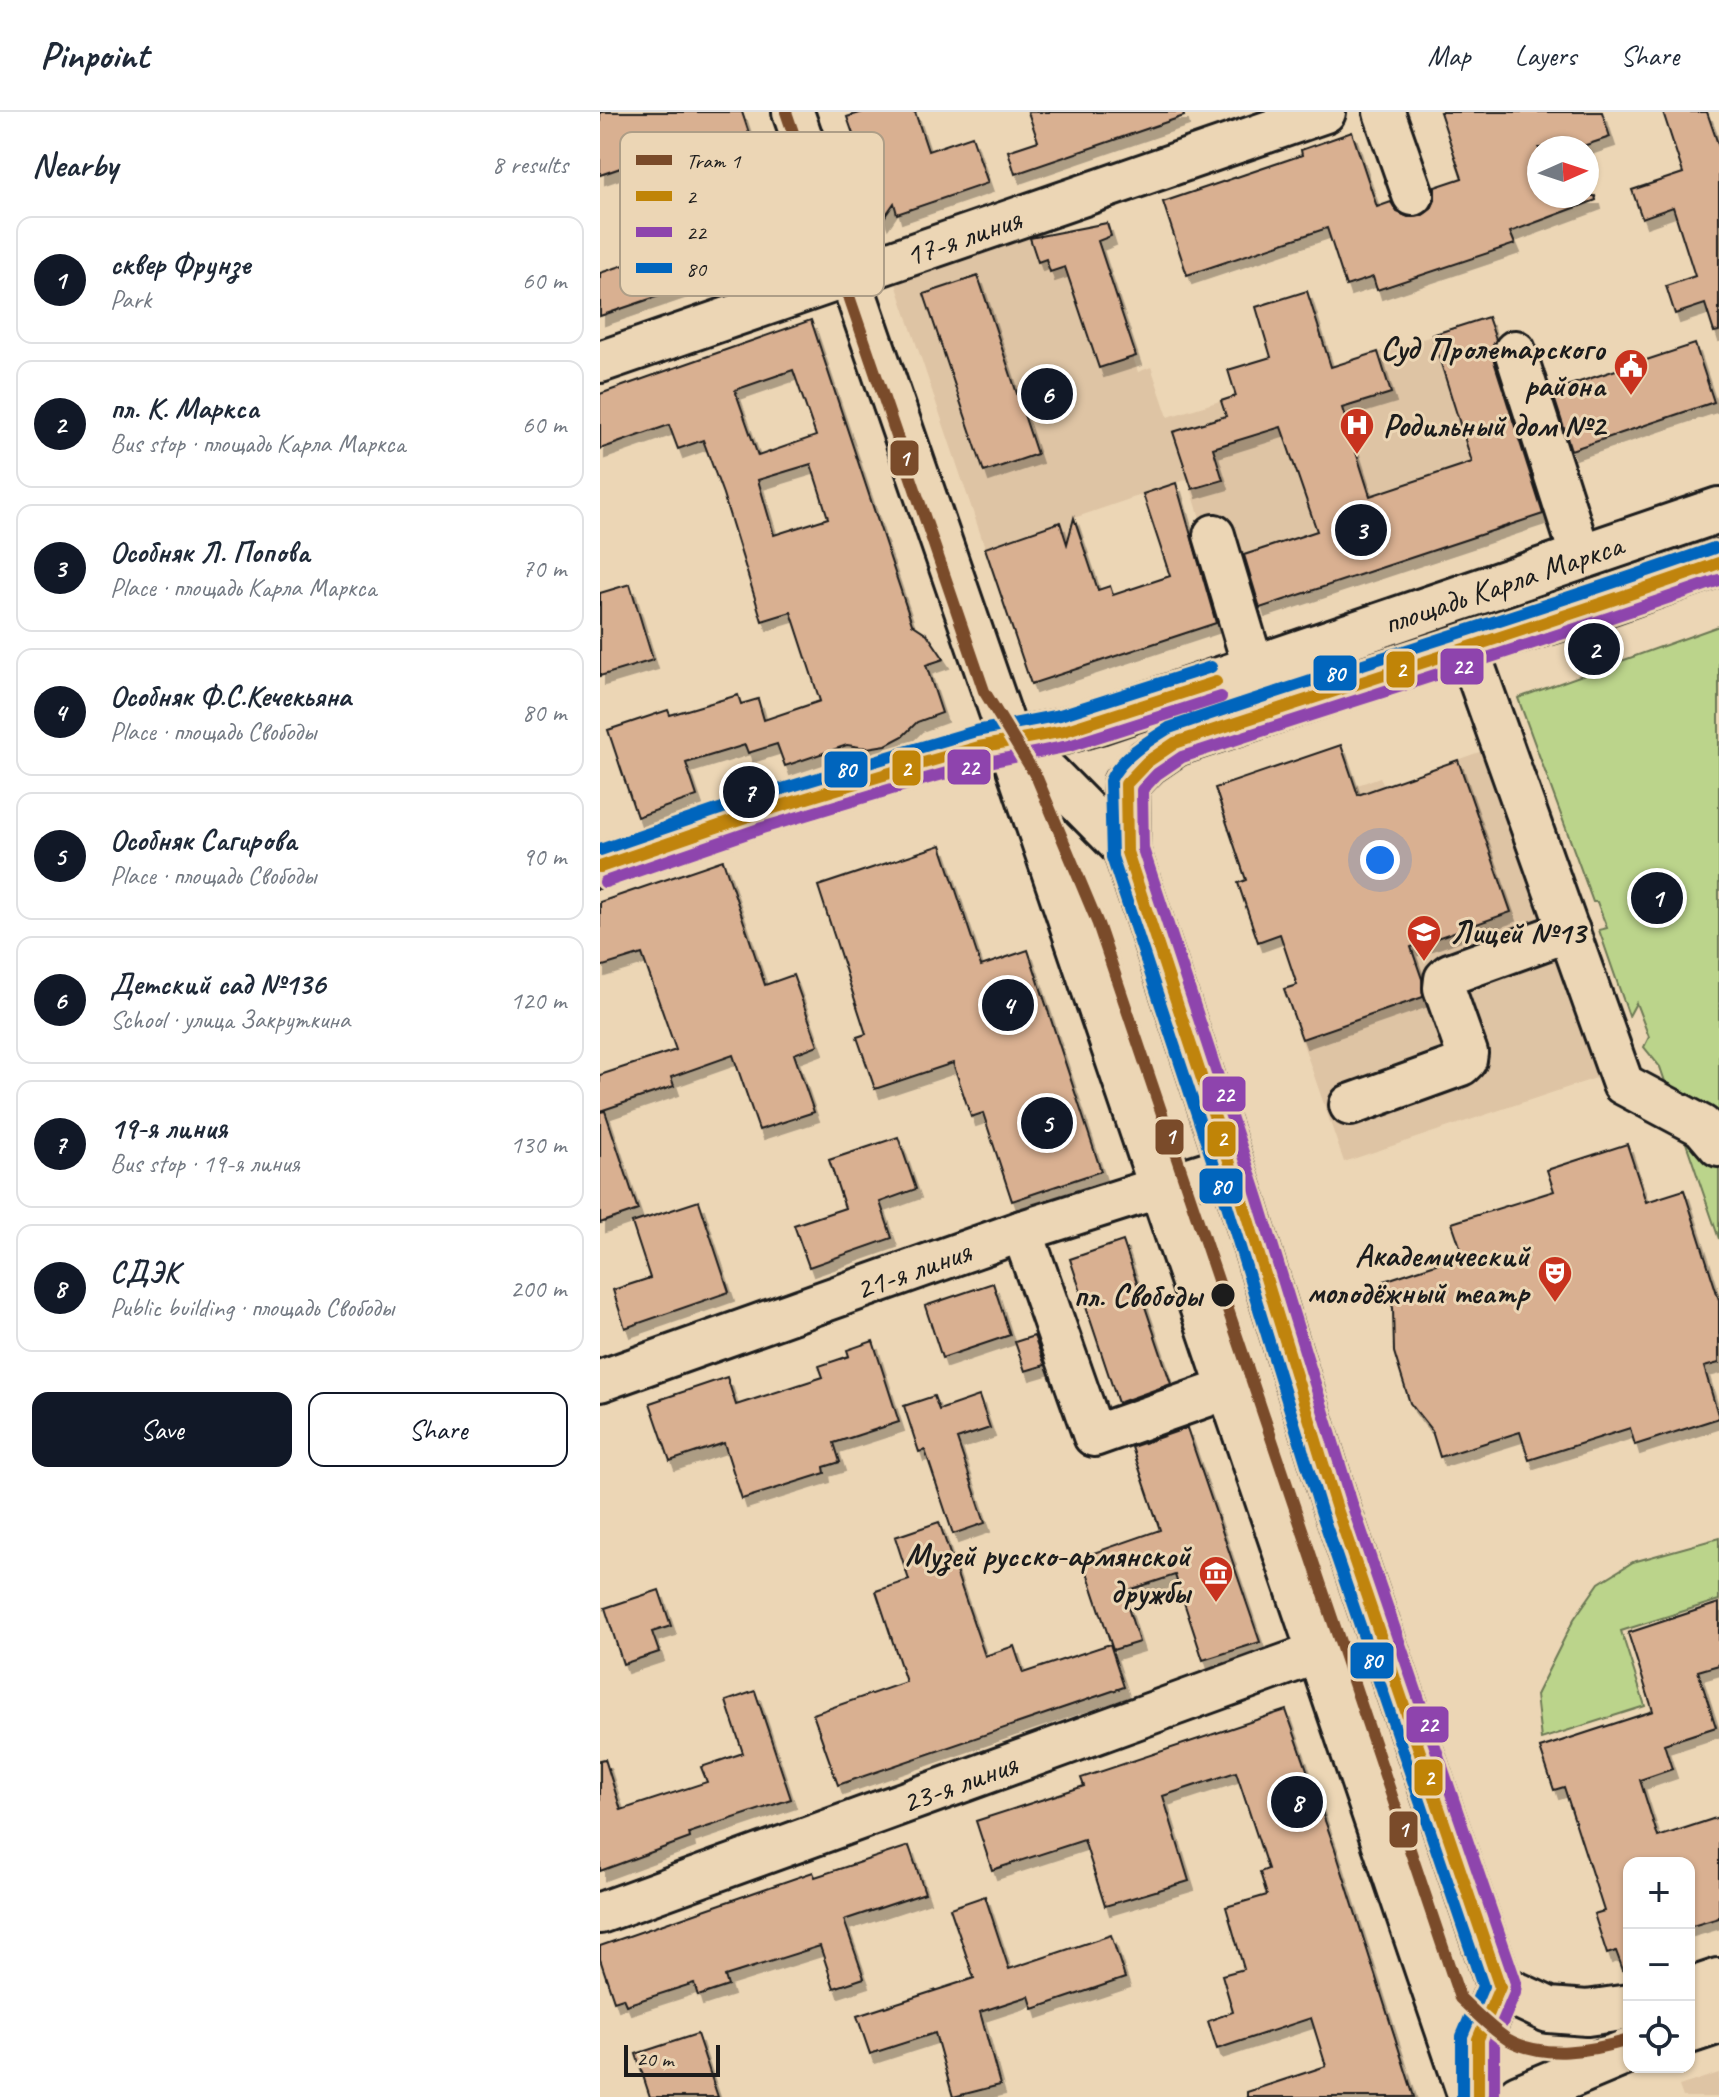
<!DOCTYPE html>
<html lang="en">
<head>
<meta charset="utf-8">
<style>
	:root { --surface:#fff; --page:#f6f6f7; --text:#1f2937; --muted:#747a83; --line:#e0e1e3; --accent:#111827 }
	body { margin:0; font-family:Caveat,sans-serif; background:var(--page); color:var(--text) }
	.controls { position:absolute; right:24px; bottom:24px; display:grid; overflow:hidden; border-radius:16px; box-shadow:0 2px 6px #0004 }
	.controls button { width:72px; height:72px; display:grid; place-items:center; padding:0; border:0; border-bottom:2px solid var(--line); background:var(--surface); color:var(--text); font:40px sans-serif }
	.compass { position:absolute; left:927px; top:24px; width:72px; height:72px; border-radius:50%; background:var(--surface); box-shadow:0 2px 6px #0004; rotate:87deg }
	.scale { position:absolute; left:24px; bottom:20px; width:96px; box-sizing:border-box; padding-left:8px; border:4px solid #1c1c1c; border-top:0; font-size:22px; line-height:28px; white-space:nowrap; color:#1c1c1c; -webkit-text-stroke:6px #ecd6b5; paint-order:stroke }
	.you { position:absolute; left:780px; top:748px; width:28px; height:28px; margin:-20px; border:6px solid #fff; border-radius:50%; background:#1a73e8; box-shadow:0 0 0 12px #1a73e833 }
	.badge { display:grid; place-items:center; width:52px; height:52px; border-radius:50%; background:var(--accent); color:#fff; font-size:26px; font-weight:700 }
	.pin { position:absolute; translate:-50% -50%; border:4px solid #fff; box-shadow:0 2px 8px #0006 }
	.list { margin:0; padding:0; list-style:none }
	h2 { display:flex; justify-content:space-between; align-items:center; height:104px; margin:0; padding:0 32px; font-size:34px }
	h2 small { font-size:26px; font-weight:400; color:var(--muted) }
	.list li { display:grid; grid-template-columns:52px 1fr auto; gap:24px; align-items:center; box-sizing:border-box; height:128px; margin:0 16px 16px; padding:0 16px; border:2px solid var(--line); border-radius:16px }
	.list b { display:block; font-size:30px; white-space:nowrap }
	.list p { margin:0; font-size:26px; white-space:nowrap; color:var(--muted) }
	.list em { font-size:26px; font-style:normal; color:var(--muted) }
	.actions { display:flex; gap:16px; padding:24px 32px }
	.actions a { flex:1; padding:18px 0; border:2px solid var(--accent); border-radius:16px; text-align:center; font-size:28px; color:var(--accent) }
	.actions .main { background:var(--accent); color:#fff }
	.icon { flex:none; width:44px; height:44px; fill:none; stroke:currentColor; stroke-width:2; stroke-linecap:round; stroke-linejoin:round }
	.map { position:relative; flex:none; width:1119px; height:1985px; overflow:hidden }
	header { display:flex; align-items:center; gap:48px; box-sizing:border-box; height:112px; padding:0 40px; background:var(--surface); border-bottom:2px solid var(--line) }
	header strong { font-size:38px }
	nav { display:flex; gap:44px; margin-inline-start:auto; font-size:28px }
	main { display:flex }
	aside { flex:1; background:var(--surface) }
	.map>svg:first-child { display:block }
	.built { fill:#dec4a4 }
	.green { fill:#bbd48b; stroke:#6c7854; stroke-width:2 }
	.building { fill:#d9b091; stroke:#1c1c1c; stroke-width:2; fill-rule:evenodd; filter:url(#shadow) }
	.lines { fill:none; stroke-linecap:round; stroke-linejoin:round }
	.minor-casing { stroke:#1c1c1c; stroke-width:46 }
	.major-casing { stroke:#1c1c1c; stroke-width:50 }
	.minor { stroke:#ecd6b5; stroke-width:40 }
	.major { stroke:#ecd6b5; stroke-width:44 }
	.bus-1-casing { stroke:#ecd6b5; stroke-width:18 }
	.bus-2-casing { stroke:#ecd6b5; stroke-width:18 }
	.bus-3-casing { stroke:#ecd6b5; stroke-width:18 }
	.bus-1 { stroke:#c08407; stroke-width:12 }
	.bus-2 { stroke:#8e44ad; stroke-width:12 }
	.bus-3 { stroke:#0065bd; stroke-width:12 }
	.tram-1-casing { stroke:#ecd6b5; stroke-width:18 }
	.tram-1 { stroke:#7a4b2a; stroke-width:12 }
	.stop-dot { fill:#1c1c1c; stroke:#ecd6b5; stroke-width:3 }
	.labels { text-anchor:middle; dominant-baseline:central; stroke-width:6; stroke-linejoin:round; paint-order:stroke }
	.street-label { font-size:32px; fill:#1c1c1c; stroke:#ecd6b5 }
	.poi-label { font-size:32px; font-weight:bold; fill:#1c1c1c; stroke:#ecd6b5; text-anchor:end }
	.stop-label { font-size:32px; font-weight:bold; fill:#1c1c1c; stroke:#ecd6b5; text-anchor:end }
	.key { fill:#ecd6b5; stroke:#ae9e87; stroke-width:2 }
	.key-label { font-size:22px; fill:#1c1c1c }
	.line-badge { stroke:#ecd6b5; stroke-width:3 }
	.badge-label { font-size:22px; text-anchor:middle; font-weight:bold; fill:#fff }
</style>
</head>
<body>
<header>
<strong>Pinpoint</strong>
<nav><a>Map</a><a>Layers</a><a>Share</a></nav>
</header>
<main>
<aside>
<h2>Nearby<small>8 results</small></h2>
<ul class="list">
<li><span class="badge">1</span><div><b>сквер Фрунзе</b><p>Park</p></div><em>60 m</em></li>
<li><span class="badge">2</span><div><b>пл. К. Маркса</b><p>Bus stop · площадь Карла Маркса</p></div><em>60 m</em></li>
<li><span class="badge">3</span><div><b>Особняк Л. Попова</b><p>Place · площадь Карла Маркса</p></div><em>70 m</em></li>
<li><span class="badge">4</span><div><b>Особняк Ф.С.Кечекьяна</b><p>Place · площадь Свободы</p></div><em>80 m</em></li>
<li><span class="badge">5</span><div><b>Особняк Сагирова</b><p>Place · площадь Свободы</p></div><em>90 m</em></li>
<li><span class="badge">6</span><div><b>Детский сад №136</b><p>School · улица Закруткина</p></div><em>120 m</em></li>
<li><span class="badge">7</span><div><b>19-я линия</b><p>Bus stop · 19-я линия</p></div><em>130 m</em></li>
<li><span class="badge">8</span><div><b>СДЭК</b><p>Public building · площадь Свободы</p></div><em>200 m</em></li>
</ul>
<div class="actions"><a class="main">Save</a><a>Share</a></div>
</aside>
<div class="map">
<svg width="1119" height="1985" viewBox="0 0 1119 1985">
	<defs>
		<filter id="shadow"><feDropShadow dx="5" dy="9" stdDeviation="0" flood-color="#0004"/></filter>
	</defs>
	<rect width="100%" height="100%" fill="#ecd6b5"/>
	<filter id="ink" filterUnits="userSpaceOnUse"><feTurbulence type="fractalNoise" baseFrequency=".0125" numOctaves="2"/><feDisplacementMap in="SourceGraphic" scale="16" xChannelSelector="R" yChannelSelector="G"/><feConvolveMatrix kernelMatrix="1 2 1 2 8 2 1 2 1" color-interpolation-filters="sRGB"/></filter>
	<g filter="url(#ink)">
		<path class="built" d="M430,124l8,25 8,-2 4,13 15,-5 34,101 34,-11 5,15 13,-5 17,50 264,-81 26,81 58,-18 36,111 -321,108 -43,-139 -114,39 46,137 -89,29 -136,-403z
			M741,633l14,41 25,-9 4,9 98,-35 117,326 -255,85 -60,-173 13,-5 -17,-49 -22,7 -20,-59 21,-7 -14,-43 -14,4 -16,-49z
			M1119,1961v24h-36l-4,-11z"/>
		<path class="green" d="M1119,514v613l-59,-172 -16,-20 5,-10 -13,-34 -7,13 -30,-86 8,-2 -10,-26h-4l-75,-204z
			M1119,1426v62l-98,31 24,75 -104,33 -5,-44 38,-76 25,-36 34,-21z"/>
		<path class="building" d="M0,0h142l46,140 -188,64v-43l112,-37 -21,-64 -24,-20 -67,23z
			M263,0h52l13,39 44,-15 16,47 -91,31 -3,-11 -11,16 -36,-102z
			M428,0h155l1,4 -169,58 -7,-23 30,-10z
			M840,0h162l8,25 -33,11h-38v48h56l1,4 -86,32 5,12 -138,46 -4,-13 -27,9 -19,-58 -140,47 -24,-73 139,-47 -1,-5 51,-18 25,75 14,-5 6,10 11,5 13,-1 10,-7 4,-9v-13l27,-9z
			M1063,0h44l12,35v184l-5,1 -9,-28 -30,10 -9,-28 29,-10 -22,-69 -31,11 -10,-28 51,-17z
			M507,111l4,13 -13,5 38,115 -37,12 -34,-101 -15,5 -4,-13 -8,3 -8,-24z
			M378,164l59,178 -53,18 -60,-178z
			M707,179l24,76 47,-15 13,41 -49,15 28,88 102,-34 -40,-127 56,-18 8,23 -4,7 1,11 50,156 -283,94 -16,-53 73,-24 -36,-104 -68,21 10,32 -31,9 -19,-57 53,-16 -5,-15 15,-5 -8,-26 43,-13 -15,-50z
			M211,208l101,304 15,10 17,25 -18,6 16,48 -25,9 -14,14 -17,9 -19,3 -20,-3 -62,21 -8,-22 -29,9 -3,-8 -59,18 11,33 -60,21 -29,-87 60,-20 2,5 68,-20 3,9 17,-5 6,21 56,-19 -29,-89 -29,9 -39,-127 -20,-54 -25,9 -9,-24 -69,24v-55zM193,258l23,66 -58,20 -23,-66zM211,352l17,54 -54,17 -16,-55z
			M1095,232l19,58 -143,48 -19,-59z
			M576,371l40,140 -185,61 -46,-136 75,-26 7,22 7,-26 24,72 12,-4 3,9 57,-19 -27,-82z
			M30,472l23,76 -53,16v-83z
			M741,633l17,50 100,-35 53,152 -100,35 11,32 1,18 -121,42 -18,-50 13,-4 -17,-51 -22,8 -20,-59 8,-3 -31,-92z
			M341,733l40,121 47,-16 73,221 -89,30 -29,-88 -12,4 -18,-54 -78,26 -18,-52 9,-3 -48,-148z
			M123,748l42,125 28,-10 25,70 -24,9 20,58 -55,18 -26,-75 -62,22 3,9 -74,25v-36l76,-25 -34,-96 -42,13v-65z
			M5,999l33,99 -38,13v-111z
			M298,1025l18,52 -36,13 12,36 -83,29 -15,-42 51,-17 -16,-48z
			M1027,1032l19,58 38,-12 35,110v63l-15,4 15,51 -84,27 -5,-17 -101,32 -9,-28 -80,25 -8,-26 -22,-28 -8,-25 -8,-26 -1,-44 -9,-27 79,-26 -11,-32 102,-32 -7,-21z
			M99,1089l30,91 -104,36 -12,-38 37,-12 -18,-55z
			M523,1129l48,143 -53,19 -48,-144z
			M393,1171l17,52 -68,23 -17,-52z
			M434,1224l11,29 -20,6 -10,-29z
			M273,1229l26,81 -65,21 6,19 -16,5 1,6 -83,26 -18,-56 -54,18 -20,-58 77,-26 9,28 87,-28 -4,-11 30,-10 -2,-6z
			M334,1284l5,14 40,-14 11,32 -33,11 28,84 -32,11 -28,-84 -6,2 -15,-46z
			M587,1316l73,214 -57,18 -28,-85 -52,17 16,50 -26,8 -31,-93 78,-27 -28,-83z
			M339,1410l46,134 29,-10 9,27 87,-29 14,43 -286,98 -25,-71 93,-32 -30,-91 33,-11 -14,-43z
			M59,1478l12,36 -19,6 7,20 -36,12 -18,-56z
			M1119,1491v62l-21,6 18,56 -52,17 8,25 -32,11 18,57 61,-20v101l-30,9v-64h-60v110h-5l-8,-22 -9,3 -13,-40 10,-3 -40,-124 -10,3 -14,-42 113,-37 -25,-78z
			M155,1579l36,108 -102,34 1,5 -90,33v-111l5,-1 16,51 86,-28 -6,-15 42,-14 -17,-52z
			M686,1598l49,139 79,248h-167v-5l79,-26 -15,-48 -94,31 -9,-28 25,-9 -11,-37 22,-6 -18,-62 41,-12 -7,-23 8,-3 -32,-97 -73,24 26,85 -84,25 -21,-66 -92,30 -16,-49 108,-35 -3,-8z
			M309,1734l16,47 -81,27 20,58 -30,10 -14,-42 -95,30 3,10 -30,10 -4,-13 -68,22 -3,-7 -9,3 -14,-42v-13l213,-74 2,5z
			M385,1784l24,73 102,-34 14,43 -92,31 -4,-13 -49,16 20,73 -47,12 -18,-64 -65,21 -13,-38 117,-38 -24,-70z
			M97,1922l21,63h-68l-14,-43z"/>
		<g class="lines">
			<g class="minor-casing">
				<g id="minor">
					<path d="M193,0l217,629"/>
					<path d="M784,0l29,83"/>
					<path d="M915,239l66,206"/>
					<path id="s1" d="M0,250l725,-250"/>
					<path d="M614,423l40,134"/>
					<path d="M867,534l156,438 79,42 17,20"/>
					<path d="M410,629l40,33 77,78"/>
					<path d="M0,755l157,-54 222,-66 31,-6"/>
					<path d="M750,993l111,-40 5,-5 1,-7 -23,-65 1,-9 5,-5 119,-43"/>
					<path d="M422,1119l72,205 136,-48"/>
					<path id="s2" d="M0,1269l422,-150 208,-66"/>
					<path id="s3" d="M0,1801l720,-261"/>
				</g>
			</g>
			<g class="major-casing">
				<g id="major">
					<path d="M900,1875l-163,-478 -95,-309 -115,-348 -1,-68 21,-22 28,-19 292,-97 116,-35 136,-48"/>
					<path d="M900,1875l49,23 38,3 42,-6"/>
					<path d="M1089,1879l30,-10"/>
					<path d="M1089,1919l30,-10"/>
					<path d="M878,1980v-53l22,-52"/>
					<path id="s4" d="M871,1985l-461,-1356 54,-10 35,-10 620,-211"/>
					<path d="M919,1985l110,-46"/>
				</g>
			</g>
			<use href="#minor" class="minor"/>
			<use href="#major" class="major"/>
			<g class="bus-1-casing">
				<path id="bus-1" d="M0,755l157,-54 163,-49 59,-17 85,-16 152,-49
					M878,1985v-58l22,-52 -163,-478 -95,-309 -115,-348 -1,-68 21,-22 28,-19c181,-60 364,-116 544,-180"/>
			</g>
			<g class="bus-2-casing">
				<path id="bus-2" d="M5,770l157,-54 163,-49 58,-16 86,-17 152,-49
					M894,1985v-55l21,-49 1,-10 -164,-479 -95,-309 -114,-346 -1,-59 15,-16 25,-17c179,-59 359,-114 537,-177"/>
			</g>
			<g class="bus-3-casing">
				<path id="bus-3" d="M0,738l152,-52 163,-49 61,-18 84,-16 151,-48
					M862,1985v-61l21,-50 -161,-472 -95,-309 -115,-348 -2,-76c10,-23 38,-40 59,-53 181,-62 364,-116 545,-180"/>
			</g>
			<use href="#bus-1" class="bus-1"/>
			<use href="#bus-2" class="bus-2"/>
			<use href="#bus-3" class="bus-3"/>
			<g class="tram-1-casing">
				<path id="tram-1" d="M186,0l198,579 53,87 61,146 362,1074c15,14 30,30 47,41 37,21 84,12 122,1"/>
			</g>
			<use href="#tram-1" class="tram-1"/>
		</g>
	</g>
	<defs>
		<g id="civic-pin" transform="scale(1.8)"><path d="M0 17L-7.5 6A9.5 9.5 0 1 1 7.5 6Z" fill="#c8321e" stroke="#ecd6b5"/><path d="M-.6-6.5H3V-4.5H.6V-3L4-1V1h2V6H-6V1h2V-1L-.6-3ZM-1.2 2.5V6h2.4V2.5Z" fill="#fff"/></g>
		<g id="hospital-pin" transform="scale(1.8)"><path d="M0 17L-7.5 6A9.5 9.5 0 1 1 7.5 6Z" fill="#c8321e" stroke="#ecd6b5"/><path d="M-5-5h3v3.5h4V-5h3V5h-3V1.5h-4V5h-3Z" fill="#fff"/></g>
		<g id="school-pin" transform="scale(1.8)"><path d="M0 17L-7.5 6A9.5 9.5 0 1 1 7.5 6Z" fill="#c8321e" stroke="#ecd6b5"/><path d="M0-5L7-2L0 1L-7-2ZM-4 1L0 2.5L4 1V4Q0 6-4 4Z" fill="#fff"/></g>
		<g id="theatre-pin" transform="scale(1.8)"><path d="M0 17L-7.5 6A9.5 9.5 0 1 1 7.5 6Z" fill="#c8321e" stroke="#ecd6b5"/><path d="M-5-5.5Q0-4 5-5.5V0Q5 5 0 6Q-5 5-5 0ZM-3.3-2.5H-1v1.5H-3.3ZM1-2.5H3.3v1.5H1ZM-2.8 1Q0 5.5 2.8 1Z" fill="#fff"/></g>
		<g id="museum-pin" transform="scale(1.8)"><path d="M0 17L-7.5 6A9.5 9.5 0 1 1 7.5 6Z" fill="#c8321e" stroke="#ecd6b5"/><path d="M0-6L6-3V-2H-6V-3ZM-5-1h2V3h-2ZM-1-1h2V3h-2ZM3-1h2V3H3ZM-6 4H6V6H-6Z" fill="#fff"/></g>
	</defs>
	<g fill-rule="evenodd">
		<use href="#civic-pin" x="1031" y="254"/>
		<use href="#hospital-pin" x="757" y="313"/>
		<use href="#school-pin" x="824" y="820"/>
		<use href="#theatre-pin" x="955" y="1161"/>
		<use href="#museum-pin" x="616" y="1461"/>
	</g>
	<circle class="stop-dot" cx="623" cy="1183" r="13"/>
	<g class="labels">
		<g class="street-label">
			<text stroke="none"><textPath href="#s1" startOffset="384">17-я линия</textPath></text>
			<text stroke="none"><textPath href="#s4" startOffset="1950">площадь Карла Маркса</textPath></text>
			<text stroke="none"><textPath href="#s2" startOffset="332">21-я линия</textPath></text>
			<text stroke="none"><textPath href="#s3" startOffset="382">23-я линия</textPath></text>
		</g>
		<g class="poi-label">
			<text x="1005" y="236">Суд Пролетарского<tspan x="1005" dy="37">района</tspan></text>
			<text x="783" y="313" text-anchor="start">Родильный дом №2</text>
			<text x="850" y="820" text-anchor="start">Лицей №13</text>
			<text x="929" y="1143">Академический<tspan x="929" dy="37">молодёжный театр</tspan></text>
			<text x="590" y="1443">Музей русско-армянской<tspan x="590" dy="37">дружбы</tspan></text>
		</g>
		<g class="stop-label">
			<text x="602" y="1183">пл. Свободы</text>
		</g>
	</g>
	<rect x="20" y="20" width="264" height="164" rx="12" class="key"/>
	<rect x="36" y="43" width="36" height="10" fill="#7a4b2a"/>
	<rect x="36" y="79" width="36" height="10" fill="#c08407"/>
	<rect x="36" y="115" width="36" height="10" fill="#8e44ad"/>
	<rect x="36" y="151" width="36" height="10" fill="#0065bd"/>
	<g class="key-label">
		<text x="86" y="56">Tram 1</text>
		<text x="86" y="92">2</text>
		<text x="86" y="128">22</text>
		<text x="86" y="164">80</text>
	</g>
	<g class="line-badge">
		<rect x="289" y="327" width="31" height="38" rx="8" fill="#7a4b2a"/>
		<rect x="839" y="535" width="46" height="39" rx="8" fill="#8e44ad"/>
		<rect x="785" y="538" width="31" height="39" rx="8" fill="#c08407"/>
		<rect x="712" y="542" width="46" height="38" rx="8" fill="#0065bd"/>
		<rect x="346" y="636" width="46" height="38" rx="8" fill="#8e44ad"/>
		<rect x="291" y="637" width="31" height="38" rx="8" fill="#c08407"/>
		<rect x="223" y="638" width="46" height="39" rx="8" fill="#0065bd"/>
		<rect x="601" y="963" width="46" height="38" rx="8" fill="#8e44ad"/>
		<rect x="554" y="1006" width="31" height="38" rx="8" fill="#7a4b2a"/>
		<rect x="606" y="1008" width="31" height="38" rx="8" fill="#c08407"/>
		<rect x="598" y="1055" width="46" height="38" rx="8" fill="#0065bd"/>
		<rect x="749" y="1529" width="46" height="39" rx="8" fill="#0065bd"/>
		<rect x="805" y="1593" width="45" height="39" rx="8" fill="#8e44ad"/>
		<rect x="813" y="1646" width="31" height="39" rx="8" fill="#c08407"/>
		<rect x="788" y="1698" width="31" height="39" rx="8" fill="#7a4b2a"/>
	</g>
	<g class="badge-label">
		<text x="304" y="354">1</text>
		<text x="862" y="562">22</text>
		<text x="801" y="565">2</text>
		<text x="735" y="569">80</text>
		<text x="369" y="663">22</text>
		<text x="306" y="664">2</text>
		<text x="246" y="665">80</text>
		<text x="624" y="990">22</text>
		<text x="570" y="1032">1</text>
		<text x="622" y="1034">2</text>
		<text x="621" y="1082">80</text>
		<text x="772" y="1556">80</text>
		<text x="828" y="1620">22</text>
		<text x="829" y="1673">2</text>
		<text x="803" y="1725">1</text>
	</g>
</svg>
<div class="controls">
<button>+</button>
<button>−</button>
<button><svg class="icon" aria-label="locate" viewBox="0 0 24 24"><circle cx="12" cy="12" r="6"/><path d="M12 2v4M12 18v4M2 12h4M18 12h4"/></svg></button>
</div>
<svg class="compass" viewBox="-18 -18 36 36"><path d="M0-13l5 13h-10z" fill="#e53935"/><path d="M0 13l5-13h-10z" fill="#747a83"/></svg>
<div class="scale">20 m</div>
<div class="you"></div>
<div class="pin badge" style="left:1057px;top:786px">1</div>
<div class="pin badge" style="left:994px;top:537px">2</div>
<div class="pin badge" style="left:761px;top:418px">3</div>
<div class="pin badge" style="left:408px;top:893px">4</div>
<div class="pin badge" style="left:447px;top:1011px">5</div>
<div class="pin badge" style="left:447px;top:282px">6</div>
<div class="pin badge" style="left:149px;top:680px">7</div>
<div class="pin badge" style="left:697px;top:1690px">8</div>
</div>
</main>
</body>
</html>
